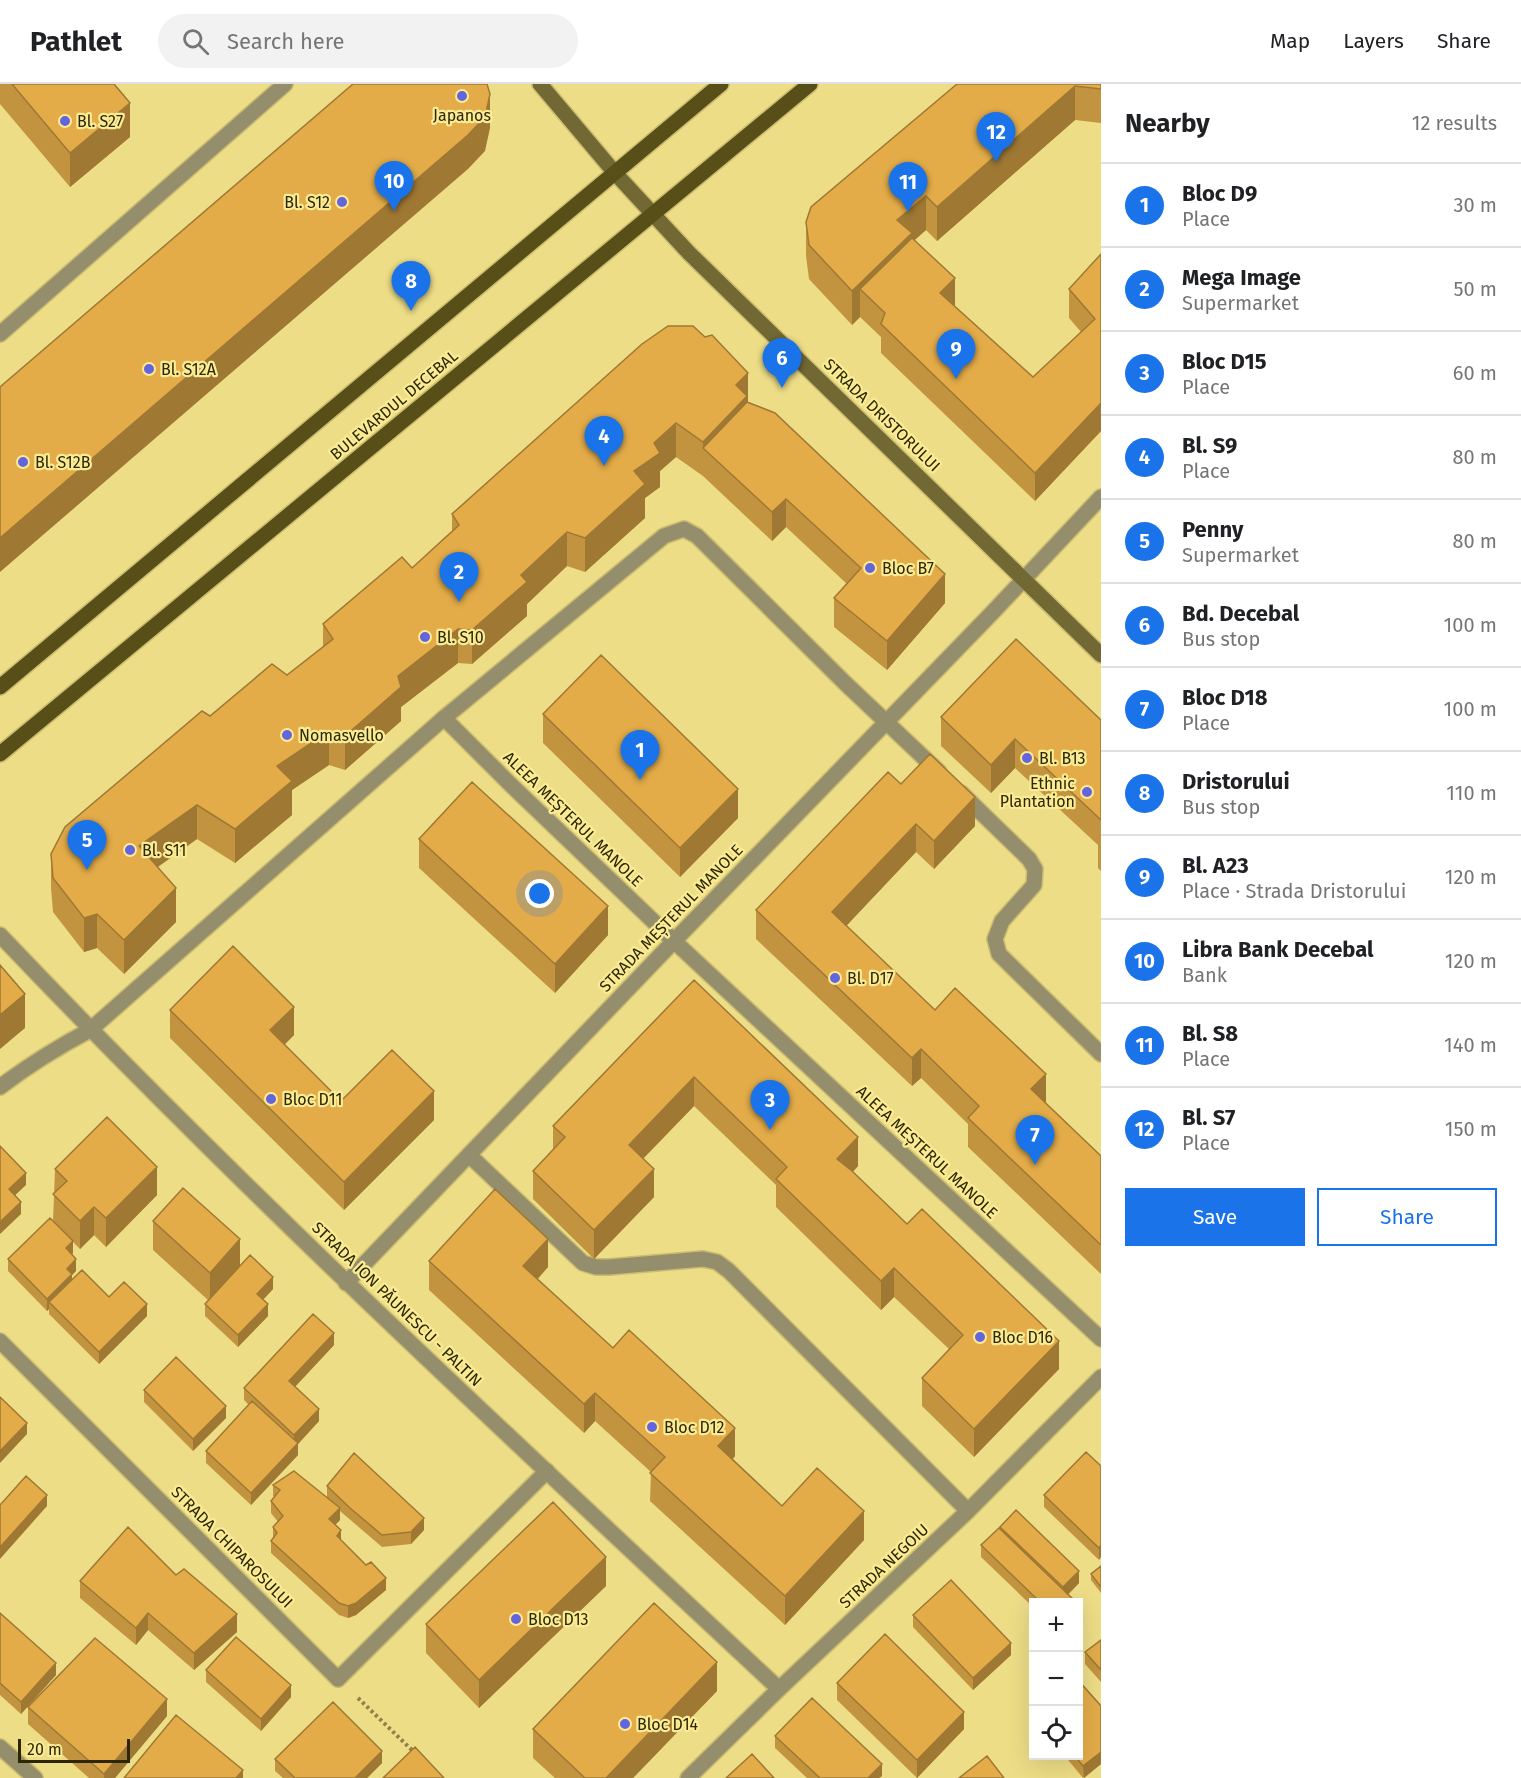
<!DOCTYPE html>
<html lang="en">
<head>
<meta charset="utf-8">
<style>
	:root { --surface:#fff; --page:#f2f2f2; --text:#202124; --muted:#757577; --line:#e0e0e0; --accent:#1a73e8 }
	body { margin:0; font-family:"Fira Sans",sans-serif; background:var(--page); color:var(--text) }
	.controls { position:absolute; right:18px; bottom:18px; display:grid; overflow:hidden; border-radius:0px; box-shadow:0 6px 24px #0002 }
	.controls button { width:54px; height:54px; display:grid; place-items:center; padding:0; border:0; border-bottom:2px solid var(--line); background:var(--surface); color:var(--text); font:30px sans-serif }
	.scale { position:absolute; left:18px; bottom:15px; width:112px; box-sizing:border-box; padding-left:6px; border:3px solid #2c2601; border-top:0; font-size:16px; line-height:21px; white-space:nowrap; color:#2c2601; -webkit-text-stroke:4px #faeb94; paint-order:stroke }
	.you { position:absolute; left:540px; top:810px; width:21px; height:21px; margin:-15px; border:4px solid #fff; border-radius:50%; background:#1a73e8; box-shadow:0 0 0 9px #1a73e833 }
	.badge { display:grid; place-items:center; width:39px; height:39px; border-radius:50%; background:var(--accent); color:#fff; font-size:20px; font-weight:700 }
	.pin { position:absolute; translate:-50% -50px; filter:drop-shadow(0 2px 3px #0008) }
	.pin::after { content:''; position:absolute; top:32px; width:21px; height:18px; background:inherit; clip-path:polygon(0 0,100% 0,50% 100%) }
	.list { margin:0; padding:0; list-style:none }
	h2 { display:flex; justify-content:space-between; align-items:center; height:78px; margin:0; padding:0 24px; font-size:26px }
	h2 small { font-size:20px; font-weight:400; color:var(--muted) }
	.list li { display:grid; grid-template-columns:39px 1fr auto; gap:18px; align-items:center; box-sizing:border-box; height:84px; padding:0 24px; border-top:2px solid var(--line) }
	.list b { display:block; font-size:22px; white-space:nowrap }
	.list p { margin:0; font-size:20px; white-space:nowrap; color:var(--muted) }
	.list em { font-size:20px; font-style:normal; color:var(--muted) }
	.actions { display:flex; gap:12px; padding:18px 24px }
	.actions a { flex:1; padding:14px 0; border:2px solid var(--accent); border-radius:0px; text-align:center; font-size:21px; color:var(--accent) }
	.actions .main { background:var(--accent); color:#fff }
	.icon { flex:none; width:33px; height:33px; fill:none; stroke:currentColor; stroke-width:2; stroke-linecap:round; stroke-linejoin:round }
	.map { position:relative; flex:none; width:1101px; height:1694px; overflow:hidden }
	header { display:flex; align-items:center; gap:36px; box-sizing:border-box; height:84px; padding:0 30px; background:var(--surface); border-bottom:2px solid var(--line) }
	header strong { font-size:28px }
	nav { display:flex; gap:33px; margin-inline-start:auto; font-size:21px }
	.search { width:420px; height:54px; background:var(--page); display:flex; align-items:center; gap:15px; box-sizing:border-box; padding:0 21px; border-radius:33px; color:var(--muted); font-size:22px }
	main { display:flex }
	aside { flex:1; background:var(--surface) }
	.map>svg:first-child { display:block }
	.lines { fill:none; stroke-linecap:round; stroke-linejoin:round }
	.lane-casing { stroke:#cabc6f; stroke-width:18 }
	.street-casing { stroke:#cabc6f; stroke-width:18 }
	.secondary-casing { stroke:#cabc6f; stroke-width:18 }
	.primary-casing { stroke:#cabc6f; stroke-width:18 }
	.path { stroke:#8e8245; stroke-width:4; stroke-dasharray:3 3; stroke-linecap:butt }
	.lane { stroke:#948e6c; stroke-width:15 }
	.street { stroke:#948e6c; stroke-width:15 }
	.secondary { stroke:#726834; stroke-width:15 }
	.primary { stroke:#574e18; stroke-width:15 }
	.wall { fill:#c3943f }
	.shaded-wall { fill:#9f7833 }
	.building { fill:#e3ac49; stroke:#9f7833; stroke-width:1.5 }
	.poi-dot { fill:#6464dd; stroke:#faeb94; stroke-width:2 }
	.labels { text-anchor:middle; dominant-baseline:central; stroke-width:4.5; stroke-linejoin:round; paint-order:stroke }
	.poi-label { font-size:16px; fill:#2c2601; stroke:#faeb94; text-anchor:start }
	.street-label { font-size:16px; fill:#2c2601; stroke:#faeb94 }
</style>
</head>
<body>
<header>
<strong>Pathlet</strong>
<div class="search"><svg class="icon" aria-label="search" viewBox="0 0 24 24"><circle cx="10" cy="10" r="6"/><path d="M15 15l6 6"/></svg>Search here</div>
<nav><a>Map</a><a>Layers</a><a>Share</a></nav>
</header>
<main>
<div class="map">
<svg width="1101" height="1694" viewBox="0 0 1101 1694">
	<rect width="100%" height="100%" fill="#eddd87"/>
	<g class="lines">
		<g class="lane-casing">
			<path id="lane" d="M0,250l285,-250
				M444,634l220,-182 20,-7 13,7 148,147 94,89
				M961,709l68,66 6,10 -1,16 -32,36 -7,18 4,15 102,100
				M469,1071l114,108 13,4h13l94,-8 14,3 12,9 239,240
				M338,1595l209,-208"/>
		</g>
		<g class="street-casing">
			<path id="street" d="M0,851c249,262 515,507 779,754
				M0,1003c29,-22 58,-40 90,-57l354,-312 66,66 164,157 427,398
				M346,1199l328,-342 318,-328 109,-116
				M0,1257l338,338
				M0,1663l35,31
				M688,1694l91,-89 189,-178 133,-134"/>
		</g>
		<g class="secondary-casing">
			<path id="secondary" d="M540,0l75,89 74,80 412,402"/>
		</g>
		<g class="primary-casing">
			<path id="primary" d="M0,603l721,-603
				M0,670l810,-670"/>
		</g>
		<path class="path" d="M358,1614l57,55"/>
		<use href="#lane" class="lane"/>
		<use href="#street" class="street"/>
		<use href="#secondary" class="secondary"/>
		<use href="#primary" class="primary"/>
	</g>
	<path class="wall" d="M0,0h114l16,53 -60,50 -70,-83z
		M957,0h144v39l-26,-3 -138,121 -11,-11 -12,10 41,66 78,71 48,-45 -12,-14v-29l32,-35v177l-66,70 -154,-148v-16l-21,-20 -8,8 -43,-46 -3,-23v-34z
		M642,260l106,58 197,201 -58,67 -53,-43v-29l13,-14 -61,-57 -14,14 -69,-65 -27,-19 -16,14v16l-15,11v20l-60,54 -18,-6 -40,38v12l-55,48 -14,-1 -57,44v14l-56,49 -16,-5 -37,25v25l-57,48 -38,-24 -39,28 18,55 -52,52 -27,-26 -13,4 -31,-40 -2,-24v-34l159,-138 77,-41 36,-28v-23l89,-56 40,-37v-17z
		M543,630l195,104 -58,59 -137,-134z
		M941,633l160,3v151l-3,-3v-23l-83,-77 -24,25 -50,-47z
		M901,700l74,42 -41,43 -18,-17 -70,74 89,84 111,92v1l55,53v118l-133,-127v-23l-47,-46 -9,8 -156,-147v-29z
		M419,755l189,96 -53,58 -136,-125z
		M694,896l164,186 -5,6 206,197 -85,88 -52,-51v-28l27,-29 -55,-52 -13,13 -105,-103v-22l-82,-79 -51,53 11,38 -60,62 -61,-60v-28l20,-21v-24z
		M170,926l124,25 -10,10 57,56 93,19 -90,90 -174,-172z
		M55,1085l102,26 -51,52 -12,-12 -14,14 -7,-7v11l-1,1 4,17 -4,4v5l37,17 38,19 -48,48 -50,-50v-5l-2,2 -39,-40v-12l45,-38z
		M153,1137l87,45 33,23 -10,11 5,16 -30,31 -33,-31v-12l3,-4 -55,-50z
		M429,1177l119,6 -10,12 75,69 122,108 -2,3 49,47 82,34 -79,85 -135,-124 1,-29 -56,-51 -11,12 -155,-143z
		M334,1261l-39,42 24,34 -21,23v11l-47,50 -45,-42v-12l43,-46 -5,-5v-12z
		M144,1306l82,28 -33,33 -49,-49z
		M1101,1382l-2,94 -55,-53v-12z
		M273,1401l54,12v-11l97,44 -13,14 -29,3 -42,-36v9l-5,5 6,16 45,49 -30,25 -8,3 -9,-3 -68,-62v-12l2,-3v-11l5,-5 -7,-9v-12l3,-4 -1,-1z
		M1000,1443l79,56 -11,12 8,7h-42v6l-53,-51v-12l19,-16z
		M1101,1482v27l-10,-13v-6z
		M176,1491l61,57 -43,38 -46,-40 -12,15 -56,-47v-17z
		M606,1502l-127,122 -53,-55v-29z
		M0,1529l56,62 -35,39 -21,-19z
		M913,1531l98,40 -38,35 -60,-63z
		M1101,1556v42l-16,-18v-12z
		M206,1586l85,27 -30,34 -55,-49z
		M837,1599l127,46 -47,49 -80,-78z
		M717,1607l-84,87h-78l-22,-20v-29z
		M28,1623l139,9 -52,62h-26l-61,-54z
		M775,1652l107,40 -3,2h-72l-32,-30z
		M1064,1671h14l23,9 -18,14z
		M275,1675l107,4 -15,15h-84l-8,-7z"/>
	<path class="shaded-wall" d="M1075,2v34l-138,121v-34z
		M490,10v34l-5,23 -17,18 -468,403v-34z
		M130,19v34l-60,50v-34z
		M926,112v34l-66,59v28l-8,8v-34l45,-71z
		M955,194v28l-15,-13z
		M748,289v34l-45,41v-6l33,-57z
		M1101,319v28l-66,70v-28z
		M676,339v34l-16,14v16l-15,11v20l-60,54v-34l69,-95z
		M786,415v28l-14,14v-29z
		M567,448v34l-40,38v12l-55,48v-34l49,-55z
		M945,490v29l-58,67v-29z
		M458,545v34l-57,44v14l-56,49v-34l53,-60z
		M329,647v34l-37,25v25l-57,48v-34l42,-63z
		M1015,655v29l-24,25v-28z
		M738,705v29l-58,59v-29z
		M975,713v29l-41,43v-28z
		M197,721v34l-58,41v-34z
		M916,740v28l-84,89v-29z
		M176,804v34l-52,52v-34z
		M608,822v29l-53,58v-29z
		M97,830v34l-13,4v-34z
		M25,910v34l-25,21v-34z
		M294,923v28l-24,24v-29z
		M921,965v29l-9,8v-28z
		M1046,990v28l-15,16v-29z
		M694,993v29l-65,67v-28z
		M434,1007v29l-90,90v-28z
		M858,1053v29l-21,22v-29z
		M157,1083v28l-51,52v-29z
		M654,1085v28l-60,62v-29z
		M26,1089v12l-17,16v-12z
		M21,1118v12l-21,20v-12z
		M94,1123v28l-14,14v-28z
		M240,1155v29l-30,34v-29z
		M548,1155v28l-25,27v-28z
		M73,1157v12l-7,7v-12z
		M76,1175v12l-4,4v11l-23,16v7l-2,2v-12l20,-30z
		M894,1184v29l-13,13v-29z
		M273,1193v12l-16,17v-12z
		M147,1220v12l-48,48v-12z
		M268,1220v12l-30,31v-12z
		M334,1249v12l-45,48v-12z
		M1059,1257v28l-85,88v-28z
		M595,1309v28l-11,12v-29z
		M226,1322v12l-33,33v-12z
		M319,1325v12l-21,23v11l-47,50v-12l43,-47v-11z
		M27,1339v11l-27,29v-12z
		M735,1344v28l-17,19v-29z
		M47,1411v11l-47,53v-12z
		M340,1424v12l-11,11v-12z
		M864,1427v29l-79,85v-29z
		M424,1434v12l-13,14v-12z
		M341,1446v12l-4,-6z
		M1101,1461v12l-2,3v-12z
		M606,1473v29l-127,122v-28z
		M1079,1487v12l-16,16v-12z
		M386,1494v12l-30,25 -8,3v-12z
		M148,1529v17l-12,15v-17z
		M237,1530v18l-43,38v-17z
		M1011,1559v12l-38,35v-12z
		M717,1578v29l-84,87h-27z
		M56,1579v12l-35,39v-12z
		M291,1601v12l-30,34v-12z
		M167,1615v17l-52,62h-11v-4z
		M964,1628v17l-47,49v-18z
		M382,1667v12l-15,15h-12z
		M1101,1668v12l-17,14 -1,-12z
		M882,1680v12l-3,2h-11z
		M243,1686v8h-7z"/>
	<path class="building" d="M12,0h102l16,19 -60,50z
		M353,0h134l3,10 -5,23 -17,18 -468,403v-151z
		M957,0h144v5l-26,-3 -138,121 -11,-11 -29,24 15,13 -60,58 -43,-46 -3,-23 5,-15z
		M912,154l43,40 -15,15 93,84 62,-58 -26,-30 32,-35v149l-66,70 -154,-149 4,-11 -25,-24z
		M668,242h25l12,11 7,-2 36,38 -12,12 11,11 -44,46 -27,-19 -22,20 6,10 -26,18 11,13 -60,54 -18,-6 -46,43 6,7 -55,48 -14,-1 -60,47 3,11 -56,49 -16,-5 -52,35 15,15 -57,48 -38,-24 -58,41 37,42 -52,52 -27,-26 -13,4 -31,-40 -2,-24 14,-27 137,-116 8,5 62,-52 15,11 46,-36 -10,-15 79,-67 10,11 47,-43 -7,-11 190,-170z
		M747,318l28,11 170,161 -58,67 -53,-43 27,-30 -75,-69 -14,13 -69,-64z
		M1016,555l85,81v100l-86,-81 -24,26 -50,-48z
		M601,571l137,134 -58,59 -137,-134z
		M930,670l45,43 -41,44 -18,-17 -84,88 103,98 20,-22 91,86 -15,15 70,67v89l-133,-127 11,-12 -58,-57 -9,9 -156,-148 132,-138 13,12z
		M472,698l136,124 -53,58 -136,-125z
		M233,862l61,61 -24,23 71,71 51,-51 42,41 -90,91 -174,-172z
		M0,881l25,29 -25,21z
		M694,896l164,157 -21,22 15,12 55,53 15,-15 137,132 -85,88 -52,-51 41,-43 -69,-67 -13,13 -105,-102 11,-12 -93,-90 -65,68 25,24 -60,61 -61,-59 32,-34 -12,-11z
		M107,1033l50,50 -51,51 -12,-11 -14,14 -27,-27 14,-13 -12,-12z
		M0,1062l26,27 -17,16 12,13 -21,20z
		M183,1104l57,51 -30,34 -57,-52z
		M495,1105l53,50 -25,27 90,82 16,-18 106,98 -17,18 64,60 35,-38 47,43 -79,85 -135,-123 15,-16 -70,-64 -11,11 -155,-143z
		M50,1134l23,23 -7,7 10,11 -9,10 5,5 -25,25 -39,-40z
		M250,1171l23,22 -16,17 11,10 -30,31 -33,-31z
		M82,1186l27,27 15,-15 23,22 -48,48 -50,-50z
		M313,1230l21,19 -45,48 30,28 -25,26 -50,-47z
		M176,1273l50,49 -33,33 -49,-49z
		M0,1313l27,26 -27,28z
		M252,1317l46,42 -47,50 -45,-42z
		M1086,1368l15,14v79l-2,3 -55,-53z
		M354,1369l70,65 -13,14 -29,3 -32,-27 -23,-22z
		M294,1387l46,37 -11,11 12,11 -4,6 29,29 5,-3 15,16 -30,25 -8,3 -9,-3 -68,-62 6,-8 -4,-6 10,-11 -12,-15 9,-11 -7,-5z
		M26,1392l21,19 -47,52v-42z
		M553,1418l53,55 -127,123 -53,-56z
		M1016,1426l63,61 -16,16 -63,-60z
		M128,1443l48,48 8,-6 53,45 -43,39 -46,-40 -12,15 -56,-47z
		M999,1444l77,74h-36l-59,-57z
		M1101,1482v21l-10,-13z
		M951,1496l60,63 -38,35 -60,-63z
		M654,1519l63,59 -111,116h-21l-52,-49z
		M0,1529l56,50 -35,39 -21,-19z
		M885,1550l79,78 -47,48 -80,-77z
		M236,1553l55,48 -30,34 -55,-49z
		M95,1554l72,61 -63,75 -76,-67z
		M1101,1556v30l-16,-18z
		M1078,1596l23,26v46l-18,14 -9,-11h4z
		M812,1614l70,66 -14,14h-48l-45,-42z
		M333,1618l49,49 -27,27h-60l-20,-19z
		M176,1631l67,55 -7,8h-112z
		M415,1663l29,31h-61z
		M752,1670l22,24h-48z
		M987,1672l17,22h-45z"/>
	<g class="poi-dot">
		<circle cx="462" cy="12" r="6"/>
		<circle cx="65" cy="37" r="6"/>
		<circle cx="342" cy="118" r="6"/>
		<circle cx="149" cy="285" r="6"/>
		<circle cx="23" cy="378" r="6"/>
		<circle cx="870" cy="484" r="6"/>
		<circle cx="425" cy="553" r="6"/>
		<circle cx="287" cy="651" r="6"/>
		<circle cx="1027" cy="674" r="6"/>
		<circle cx="1087" cy="708" r="6"/>
		<circle cx="130" cy="766" r="6"/>
		<circle cx="835" cy="894" r="6"/>
		<circle cx="271" cy="1015" r="6"/>
		<circle cx="980" cy="1253" r="6"/>
		<circle cx="652" cy="1343" r="6"/>
		<circle cx="516" cy="1535" r="6"/>
		<circle cx="625" cy="1640" r="6"/>
	</g>
	<g class="labels">
		<g class="poi-label">
			<text x="462" y="31" text-anchor="middle">Japanos</text>
			<text x="77" y="37">Bl. S27</text>
			<text x="330" y="118" text-anchor="end">Bl. S12</text>
			<text x="161" y="285">Bl. S12A</text>
			<text x="35" y="378">Bl. S12B</text>
			<text x="882" y="484">Bloc B7</text>
			<text x="437" y="553">Bl. S10</text>
			<text x="299" y="651">Nomasvello</text>
			<text x="1039" y="674">Bl. B13</text>
			<text x="1075" y="699" text-anchor="end">Ethnic<tspan x="1075" dy="18">Plantation</tspan></text>
			<text x="142" y="766">Bl. S11</text>
			<text x="847" y="894">Bl. D17</text>
			<text x="283" y="1015">Bloc D11</text>
			<text x="992" y="1253">Bloc D16</text>
			<text x="664" y="1343">Bloc D12</text>
			<text x="528" y="1535">Bloc D13</text>
			<text x="637" y="1640">Bloc D14</text>
		</g>
		<g class="street-label">
			<text transform="translate(394 321) rotate(-40)">BULEVARDUL DECEBAL</text>
			<text transform="translate(882 331) rotate(44)">STRADA DRISTORULUI</text>
			<text transform="translate(573 735) rotate(44)">ALEEA MEȘTERUL MANOLE</text>
			<text transform="translate(671 834) rotate(-46)">STRADA MEȘTERUL MANOLE</text>
			<text transform="translate(927 1068) rotate(43)">ALEEA MEȘTERUL MANOLE</text>
			<text transform="translate(397 1220) rotate(44)">STRADA ION PĂUNESCU - PALTIN</text>
			<text transform="translate(232 1463) rotate(45)">STRADA CHIPAROSULUI</text>
			<text transform="translate(884 1482) rotate(-43)">STRADA NEGOIU</text>
		</g>
	</g>
</svg>
<div class="controls">
<button>+</button>
<button>−</button>
<button><svg class="icon" aria-label="locate" viewBox="0 0 24 24"><circle cx="12" cy="12" r="6"/><path d="M12 2v4M12 18v4M2 12h4M18 12h4"/></svg></button>
</div>
<div class="scale">20 m</div>
<div class="you"></div>
<div class="pin badge" style="left:640px;top:696px">1</div>
<div class="pin badge" style="left:459px;top:518px">2</div>
<div class="pin badge" style="left:770px;top:1046px">3</div>
<div class="pin badge" style="left:604px;top:382px">4</div>
<div class="pin badge" style="left:87px;top:786px">5</div>
<div class="pin badge" style="left:782px;top:304px">6</div>
<div class="pin badge" style="left:1035px;top:1081px">7</div>
<div class="pin badge" style="left:411px;top:227px">8</div>
<div class="pin badge" style="left:956px;top:295px">9</div>
<div class="pin badge" style="left:394px;top:127px">10</div>
<div class="pin badge" style="left:908px;top:128px">11</div>
<div class="pin badge" style="left:996px;top:78px">12</div>
</div>
<aside>
<h2>Nearby<small>12 results</small></h2>
<ul class="list">
<li><span class="badge">1</span><div><b>Bloc D9</b><p>Place</p></div><em>30 m</em></li>
<li><span class="badge">2</span><div><b>Mega Image</b><p>Supermarket</p></div><em>50 m</em></li>
<li><span class="badge">3</span><div><b>Bloc D15</b><p>Place</p></div><em>60 m</em></li>
<li><span class="badge">4</span><div><b>Bl. S9</b><p>Place</p></div><em>80 m</em></li>
<li><span class="badge">5</span><div><b>Penny</b><p>Supermarket</p></div><em>80 m</em></li>
<li><span class="badge">6</span><div><b>Bd. Decebal</b><p>Bus stop</p></div><em>100 m</em></li>
<li><span class="badge">7</span><div><b>Bloc D18</b><p>Place</p></div><em>100 m</em></li>
<li><span class="badge">8</span><div><b>Dristorului</b><p>Bus stop</p></div><em>110 m</em></li>
<li><span class="badge">9</span><div><b>Bl. A23</b><p>Place · Strada Dristorului</p></div><em>120 m</em></li>
<li><span class="badge">10</span><div><b>Libra Bank Decebal</b><p>Bank</p></div><em>120 m</em></li>
<li><span class="badge">11</span><div><b>Bl. S8</b><p>Place</p></div><em>140 m</em></li>
<li><span class="badge">12</span><div><b>Bl. S7</b><p>Place</p></div><em>150 m</em></li>
</ul>
<div class="actions"><a class="main">Save</a><a>Share</a></div>
</aside>
</main>
</body>
</html>
